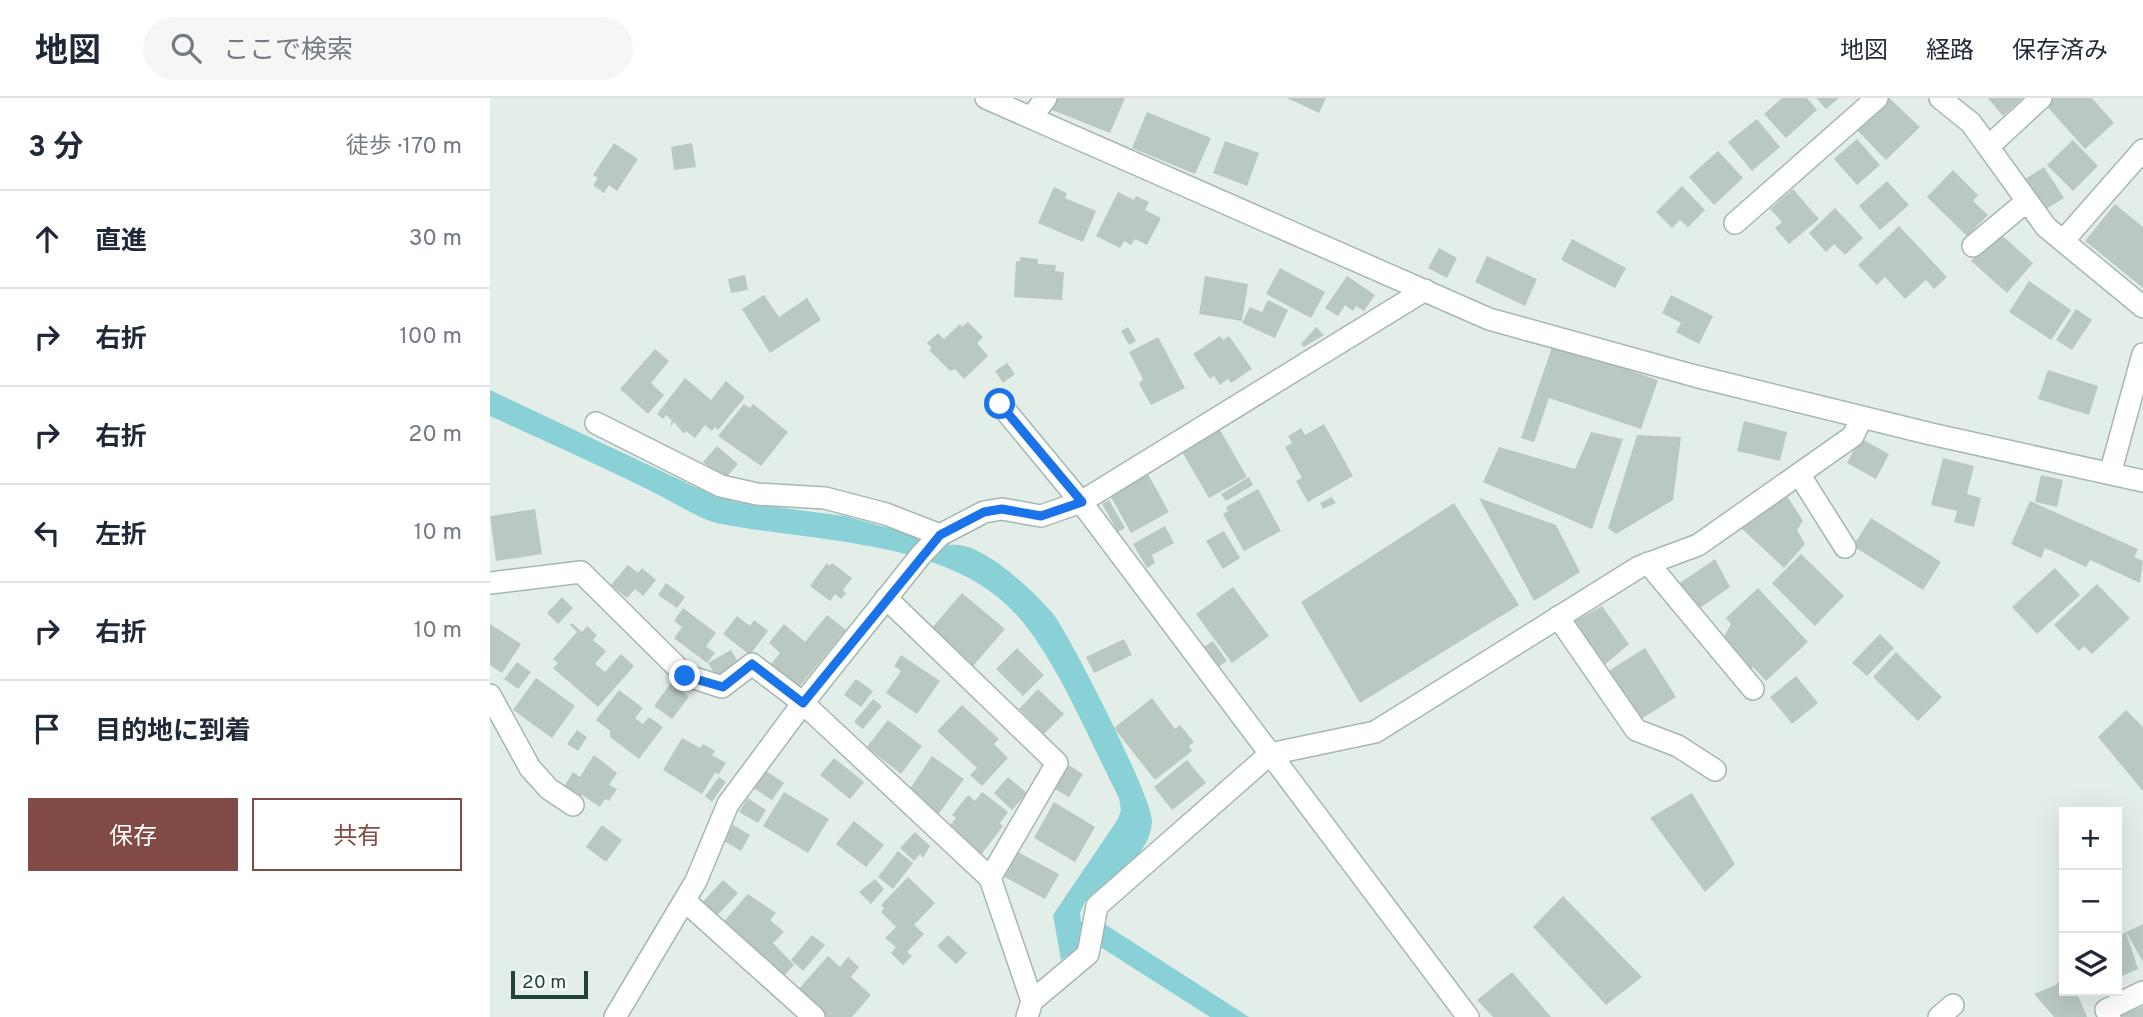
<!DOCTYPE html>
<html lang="ja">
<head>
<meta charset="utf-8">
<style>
	:root { --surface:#fff; --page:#f6f6f7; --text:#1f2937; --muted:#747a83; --line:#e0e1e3; --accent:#824a44 }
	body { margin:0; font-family:Overpass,"Noto Sans JP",sans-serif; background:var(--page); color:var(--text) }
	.controls { position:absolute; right:21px; bottom:21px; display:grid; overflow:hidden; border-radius:0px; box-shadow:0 7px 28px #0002 }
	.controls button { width:63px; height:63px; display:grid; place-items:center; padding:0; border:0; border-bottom:2px solid var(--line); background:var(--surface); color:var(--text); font:35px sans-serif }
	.scale { position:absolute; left:21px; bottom:18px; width:77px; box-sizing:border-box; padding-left:7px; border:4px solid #224237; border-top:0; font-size:19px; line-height:24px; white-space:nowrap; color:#224237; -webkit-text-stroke:5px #f5faf7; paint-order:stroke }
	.stop { position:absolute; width:21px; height:21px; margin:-16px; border:5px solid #1a73e8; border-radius:50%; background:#fff }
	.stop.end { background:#1a73e8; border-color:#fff; box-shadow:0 2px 7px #0008 }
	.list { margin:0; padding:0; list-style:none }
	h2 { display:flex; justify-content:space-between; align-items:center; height:91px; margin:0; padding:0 28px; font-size:30px }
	h2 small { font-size:23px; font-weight:400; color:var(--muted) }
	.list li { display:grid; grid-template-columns:46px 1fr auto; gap:21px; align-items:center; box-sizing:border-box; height:98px; padding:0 28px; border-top:2px solid var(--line) }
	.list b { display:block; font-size:26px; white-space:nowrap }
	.list em { font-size:23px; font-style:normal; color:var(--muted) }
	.actions { display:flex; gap:14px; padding:21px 28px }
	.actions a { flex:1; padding:16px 0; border:2px solid var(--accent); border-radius:0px; text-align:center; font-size:24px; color:var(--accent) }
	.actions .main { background:var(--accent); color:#fff }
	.icon { flex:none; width:38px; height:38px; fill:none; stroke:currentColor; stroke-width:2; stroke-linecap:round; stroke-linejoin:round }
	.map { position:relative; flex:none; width:1653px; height:919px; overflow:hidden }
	header { display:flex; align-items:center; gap:42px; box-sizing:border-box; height:98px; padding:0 35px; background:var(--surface); border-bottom:2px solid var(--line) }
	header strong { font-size:33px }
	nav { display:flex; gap:38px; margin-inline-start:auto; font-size:24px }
	.search { width:490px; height:63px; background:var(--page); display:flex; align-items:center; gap:18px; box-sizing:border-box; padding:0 24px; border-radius:38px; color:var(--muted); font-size:26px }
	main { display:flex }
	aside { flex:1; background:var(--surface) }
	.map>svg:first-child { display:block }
	.water { fill:#89d0d7 }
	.building { fill:#b9c9c2 }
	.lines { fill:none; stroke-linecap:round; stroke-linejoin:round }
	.street-casing { stroke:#a6b7b0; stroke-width:24 }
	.street { stroke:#fff; stroke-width:21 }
	.route { stroke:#1a73e8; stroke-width:9 }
</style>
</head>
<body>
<header>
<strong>地図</strong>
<div class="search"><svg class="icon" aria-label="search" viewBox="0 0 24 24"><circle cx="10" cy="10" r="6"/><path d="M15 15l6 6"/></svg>ここで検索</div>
<nav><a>地図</a><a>経路</a><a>保存済み</a></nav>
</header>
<main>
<aside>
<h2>3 分<small>徒歩 · 170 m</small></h2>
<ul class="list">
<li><svg class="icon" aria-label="ahead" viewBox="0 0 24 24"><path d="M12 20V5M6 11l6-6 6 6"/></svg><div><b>直進</b></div><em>30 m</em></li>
<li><svg class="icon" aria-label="right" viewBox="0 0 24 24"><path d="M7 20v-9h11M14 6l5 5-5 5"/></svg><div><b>右折</b></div><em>100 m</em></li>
<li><svg class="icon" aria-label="right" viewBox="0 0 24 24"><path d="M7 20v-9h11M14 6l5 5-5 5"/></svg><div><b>右折</b></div><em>20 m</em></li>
<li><svg class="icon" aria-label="left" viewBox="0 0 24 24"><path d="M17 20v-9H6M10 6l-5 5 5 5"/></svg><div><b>左折</b></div><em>10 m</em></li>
<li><svg class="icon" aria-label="right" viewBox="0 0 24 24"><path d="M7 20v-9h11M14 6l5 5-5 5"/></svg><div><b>右折</b></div><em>10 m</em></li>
<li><svg class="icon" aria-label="arrive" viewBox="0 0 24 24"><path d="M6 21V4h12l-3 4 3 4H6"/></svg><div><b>目的地に到着</b></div></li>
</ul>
<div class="actions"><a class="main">保存</a><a>共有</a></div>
</aside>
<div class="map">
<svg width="1653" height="919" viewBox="0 0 1653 919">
	<rect width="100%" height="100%" fill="#e4eee9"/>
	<path class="water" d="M0,292l203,96 43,16 109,14 106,29c30,-5 85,48 103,70 17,23 99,183 98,207 -1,33 -44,60 -67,80l-5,11 1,9 19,-1 149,96h-39l-108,-69 -19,-3 -22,15 -8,-45 65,-96 3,-9 -2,-12c-29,-56 -65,-146 -108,-189 -67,-69 -200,-68 -290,-85 -24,-5 -50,-24 -72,-34 -53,-26 -106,-50 -159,-74z"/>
	<path class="building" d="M567,0h68l-15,35 -58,-23z
		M797,0h39l-7,15z
		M1292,0h25l10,12 -31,28 -22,-24z
		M1326,0h23l-13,11z
		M1399,0l31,29 -34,33 -29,-30z
		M1498,0h35l-20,18z
		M1560,0h42l22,25 -29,26 -41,-46z
		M657,14l64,26 -16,36 -63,-26z
		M1267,21l23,28 -28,24 -24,-29z
		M1367,41l23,26 -23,20 -23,-26z
		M1583,42l25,26 -25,25 -26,-26z
		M735,43l34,12 -12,33 -34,-13z
		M124,45l24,16 -21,32 -8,-6 -5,8 -11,-8 5,-7 -5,-3z
		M202,45l4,24 -22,3 -3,-23z
		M1228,53l25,27 -29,27 -25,-28z
		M1554,69l20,31 -21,13 -21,-30z
		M1463,72l25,25 -5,6 15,14 -21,21 -40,-39z
		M1397,83l22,24 -29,25 -21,-24z
		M1192,88l23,24 -17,17 -8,-7 -8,8 -16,-16z
		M564,89l13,6 -2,5 31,13 -13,31 -45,-19z
		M1303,91l26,30 -30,25 -14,-16 7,-6 -12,-13z
		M628,94l16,8 2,-4 13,6 -4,8 16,8 -14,27 -12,-6 -4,6 -7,-4 -4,7 -24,-12z
		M1625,106l28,23v61l-58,-47z
		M1345,110l28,30 -18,17 -11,-11 -8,8 -17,-19z
		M1409,128l48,51 -13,12 -8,-9 -21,19 -20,-22 -8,8 -19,-20z
		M1507,133l36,32 -26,30 -36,-32z
		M1082,141l54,29 -11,20 -54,-28z
		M949,150l18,10 -10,20 -19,-10z
		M997,158l50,23 -12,27 -50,-24z
		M530,159l18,2v5l18,1 -1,6 9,1 -2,28 -48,-3 2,-36h4z
		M790,170l45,24 -14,26 -45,-24z
		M255,177l3,15 -17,3 -3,-14z
		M715,178l43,8 -6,37 -43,-7z
		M857,178l28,19 -11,16 -8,-5 -3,5 -8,-6 -7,11 -13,-8z
		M1539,183l42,29 -20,30 -42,-28z
		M274,197l15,22 28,-19 14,22 -51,33 -28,-44z
		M1181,197l42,21 -14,28 -23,-12 5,-9 -19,-10z
		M778,202l20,10 -13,28 -33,-15 8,-16 12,5z
		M1586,211l16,11 -20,30 -16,-10z
		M478,224l15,15 -6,6 11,13 -24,23 -9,-10 -5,2 -21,-21 3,-2 -5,-5 11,-10 6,6 16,-15 2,3z
		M638,229l8,14 -7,4 -8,-14z
		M826,229l8,8 -20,12 -3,-3z
		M730,238l3,4 6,-4 23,33 -21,14 -3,-4 -8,6 -6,-9 -4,3 -17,-25z
		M668,239l27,51 -34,17 -12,-21 4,-5 -14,-27z
		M1063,246l105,36 -17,49 -92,-31 -15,44 -13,-4z
		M165,251l14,12 -18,22 13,12 -16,19 -28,-25z
		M517,265l8,11 -12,9 -8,-12z
		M1558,272l50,16 -9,29 -51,-16z
		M195,280l26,22 15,-19 19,16 -27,33 -3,-3 -3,4 -7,-6 -10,13 -9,-7 -2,3 -10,-12 -4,5 2,-7 -6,-5 -3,4 -6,-5z
		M254,306l6,4 3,-4 35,28 -27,34 -43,-30z
		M1254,323l43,11 -7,29 -43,-10z
		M726,325l31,54 -38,21 -31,-53z
		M834,326l29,52 -45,26 -12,-21 6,-3 -17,-31 7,-4 -4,-7 13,-8 4,7z
		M1101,334l32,7 -31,90 -109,-47 16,-35 76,22z
		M1147,337l44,2 -8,63 -57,34 -8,-6z
		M1370,340l29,16 -13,25 -29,-16z
		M227,348l21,18 -13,15 -22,-17z
		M1453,360l31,8 -7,28 14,4 -7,29 -20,-5 3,-11 -26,-6z
		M654,369l25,45 -38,21 -25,-45z
		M1551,377l22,5 -6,27 -22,-5z
		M759,379l4,8 -27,16 -5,-7z
		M768,391l23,42 -37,20 -21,-37 5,-3 -2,-4z
		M1297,398l16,25 -6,9 8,14 -21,24 -43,-40z
		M842,399l4,6 -13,6 -3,-6z
		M989,400l77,27 24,47 -46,29z
		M619,402l16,28 -7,4 -16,-28z
		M1540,403l108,48 -4,8 9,4 -3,22 -50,-23 -4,7 -41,-19 -4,10 -30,-14z
		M964,405l65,102 -159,98 -59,-101z
		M45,411l7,45 -46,7 -6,-45z
		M1381,420l70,44 -18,28 -70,-44z
		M675,428l9,17 -22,12 3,8 -8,5 -14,-24z
		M734,433l16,27 -17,11 -17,-28z
		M1311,456l43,42 -29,30 -43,-43z
		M1225,461l15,28 -30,21 -20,-25z
		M337,465l3,3 2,-3 20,15 -9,12 3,3 -5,6 -6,-5 -5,7 -20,-15z
		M138,467l10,8 4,-5 14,12 -13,16 -8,-7 -8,9 -16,-13z
		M1565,470l25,27 -43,39 -25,-27z
		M176,485l19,14 -8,11 -19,-13z
		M1607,486l33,34 -38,36 -8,-8 -5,5 -25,-26z
		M743,489l36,49 -37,27 -36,-49z
		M1268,490l50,54 -42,39 -13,-14 -5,4 -27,-29 10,-18 -5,-6z
		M472,495l43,36 -32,37 -42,-37z
		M72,499l11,11 -15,16 -11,-11z
		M1112,508l27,38 -28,24 -26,-47z
		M193,510l33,25 -10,13 9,7 -8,10 -33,-25 8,-11 -8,-6z
		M337,517l19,15 -47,57 -28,-23 9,-11 -11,-10 15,-19 21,18z
		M247,518l13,10 4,-6 14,11 -18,24 -27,-21z
		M82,525l10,9 5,-6 10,9 -4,5 13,11 -11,13 10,8 16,-18 13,12 -36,41 -45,-39 5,-5 -5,-4 24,-27 -7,-7z
		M0,526l31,20 -19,29 -12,-8z
		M1390,536l14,14 -27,28 -15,-13z
		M634,541l8,16 -38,18 -8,-16z
		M723,543l14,20 -10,7 -13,-21z
		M527,550l27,27 -21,21 -27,-27z
		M1155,550l31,49 -38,24 -31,-49z
		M241,552l10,17 -23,13 -10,-17z
		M1406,554l46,45 -24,24 -45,-44z
		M411,557l39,26 -23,33 -31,-21 15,-22 -7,-5z
		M27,564l14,10 -13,17 -14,-10z
		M1306,578l22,27 -26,21 -22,-27z
		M46,580l39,28 -23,32 -39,-28z
		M366,581l17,12 -12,16 -17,-12z
		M181,585l18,14 -17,22 -18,-13z
		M548,591l26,25 -20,20 -25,-25z
		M129,592l24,18 -8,10 8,6 6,-7 14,10 -24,32 -29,-22v-6l-14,-11z
		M662,600l23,31 5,-4 14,17 -5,4 3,5 -37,29 -41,-52z
		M383,601l9,7 -19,23 -9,-7z
		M472,607l37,34 -5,5 14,14 -26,28 -12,-11 7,-7 -40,-37z
		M1636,612l17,17v64l-45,-54z
		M398,622l34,26 -21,28 -34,-27z
		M87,632l10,7 -9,14 -11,-7z
		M192,640l18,10 3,-4 12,7 -3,4 14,8 -7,11 -4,-1 -13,21 -39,-24z
		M104,657l23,18 -8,12 8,4 -8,12 -4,-2 -5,8 -18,-12 -3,5 -17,-10 11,-18 7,5z
		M442,658l32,23 -27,37 -28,-26z
		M344,660l30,24 -14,17 -30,-24z
		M697,662l19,23 -34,27 -18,-23z
		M577,666l16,10 -14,23 -16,-9z
		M270,669l24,16 -12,17 -20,-13z
		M229,679l7,5 -14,20 -7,-6z
		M518,679l19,16 -15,17 -18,-17z
		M294,694l45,27 -21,34 -45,-27z
		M492,694l26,20 -8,11 3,3 -22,29 -34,-26 9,-11 -4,-3 16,-20 7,6z
		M1202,695l43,71 -30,28 -55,-74z
		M258,700l18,12 -8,13 -19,-11z
		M564,704l41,25 -20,35 -41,-24z
		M364,723l30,24 -18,22 -30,-23z
		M112,727l20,15 -16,22 -20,-15z
		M243,727l17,10 -9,16 -17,-10z
		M425,734l15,14 -7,12 -3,-4 -6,7 -14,-13z
		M408,753l15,12 -20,26 -15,-12z
		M526,753l43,23 -14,25 -42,-23z
		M418,779l27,26 -21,22 10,9 -17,18 5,4 -9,9 -12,-12 5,-6 -11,-9 11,-11 -15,-15 3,-4 -3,-3z
		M385,781l9,10 -13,15 -12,-12z
		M233,782l15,13 -26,28 -14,-14z
		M258,796l28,19 -6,7 14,12 -11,11 21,22 -10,11 -64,-50z
		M1073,798l79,81 -36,28 -73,-78z
		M1653,826v38l-17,-30 12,37 -21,9v-41l9,-5z
		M322,837l13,10 -22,26 -12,-11z
		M458,837l19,18 -11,11 -19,-18z
		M338,858l12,11 8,-10 11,10 -8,10 20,18 -19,22h-27l-28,-26z
		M1022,874l39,45h-58l-16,-17z
		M1574,876v17h12l11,26h-33l-20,-23 22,-9z
		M1653,908v11h-27z"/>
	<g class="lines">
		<g class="street-casing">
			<path id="street" d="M496,0l503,221 206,57 236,58 212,47
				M1450,0l31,25 75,104 97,80
				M541,20l15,-20
				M1498,49l53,-49
				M1245,125l142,-125
				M1573,143l80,-91
				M1483,148l54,-45
				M510,306l81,98 387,515
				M106,325l125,63 36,8 68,4 61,16 54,21
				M1309,376l46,73
				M1620,376l33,-120
				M1158,465l105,126
				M0,485l91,-11 104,103 37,12 30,-23 51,39 187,175 42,123
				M396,500l171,165 -67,115
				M1068,519l78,113 42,16 37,24
				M0,597l40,73 19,21 24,16
				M195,803l129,116
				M125,919l81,-136 32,-77 75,-101 118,-148 19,-20 44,-23 18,-3 39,7 40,-14 344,-212
				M537,919l5,-16 56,-47 9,-48 173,-152 105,-22 264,-165 59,-22 155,-109 9,-19
				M1449,919l14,-12
				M1620,919l-4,-7 37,-18"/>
		</g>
		<use href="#street" class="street"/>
	</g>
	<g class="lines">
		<path class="route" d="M195,578l38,11 29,-23 51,39 137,-168 44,-23 18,-3 39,7 41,-14 -82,-98"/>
	</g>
</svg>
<div class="controls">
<button>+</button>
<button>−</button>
<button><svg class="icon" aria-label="layers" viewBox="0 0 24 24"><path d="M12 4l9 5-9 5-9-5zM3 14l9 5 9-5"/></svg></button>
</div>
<div class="scale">20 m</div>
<div class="stop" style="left:510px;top:306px"></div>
<div class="stop end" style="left:195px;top:578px"></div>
</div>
</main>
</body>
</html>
